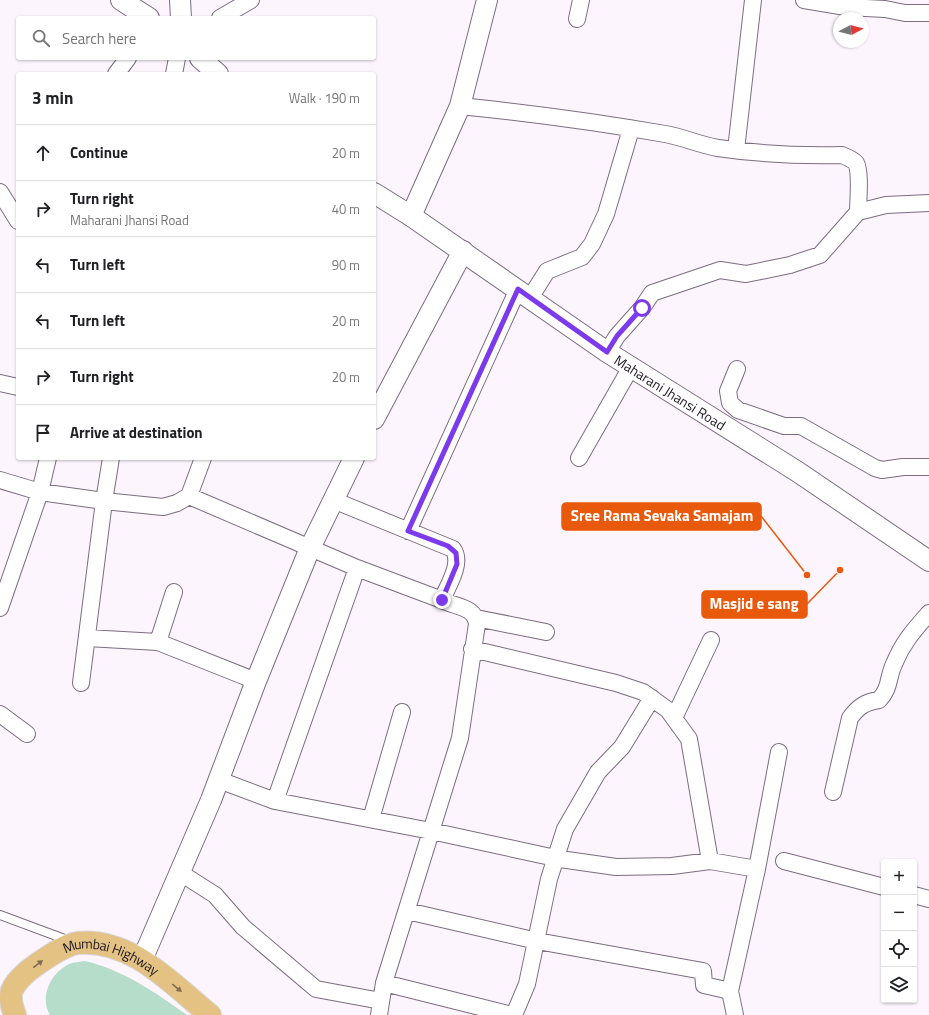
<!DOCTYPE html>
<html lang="en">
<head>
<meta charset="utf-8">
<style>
	:root { --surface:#fff; --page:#f6f6f6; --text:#202124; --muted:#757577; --line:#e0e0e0 }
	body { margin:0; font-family:"Titillium Web",sans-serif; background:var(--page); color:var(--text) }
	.controls { position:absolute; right:12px; bottom:12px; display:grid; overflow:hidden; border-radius:4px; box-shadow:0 1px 3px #0004 }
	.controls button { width:36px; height:36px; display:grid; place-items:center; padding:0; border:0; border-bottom:1px solid var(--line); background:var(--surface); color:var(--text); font:20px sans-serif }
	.compass { position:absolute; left:833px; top:12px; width:36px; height:36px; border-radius:50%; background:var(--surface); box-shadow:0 1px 3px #0004; rotate:83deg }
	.stop { position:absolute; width:12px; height:12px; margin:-9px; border:3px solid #7c3aed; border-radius:50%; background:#fff }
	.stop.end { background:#7c3aed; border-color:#fff; box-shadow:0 1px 4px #0008 }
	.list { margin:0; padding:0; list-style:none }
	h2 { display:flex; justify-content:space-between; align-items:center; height:52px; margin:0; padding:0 16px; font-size:17px }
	h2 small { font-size:13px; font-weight:400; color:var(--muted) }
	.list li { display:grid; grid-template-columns:26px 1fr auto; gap:12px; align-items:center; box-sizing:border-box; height:56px; padding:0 16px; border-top:1px solid var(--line) }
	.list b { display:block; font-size:15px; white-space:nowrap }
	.list p { margin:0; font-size:13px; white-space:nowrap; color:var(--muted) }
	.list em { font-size:13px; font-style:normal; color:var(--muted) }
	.icon { flex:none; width:22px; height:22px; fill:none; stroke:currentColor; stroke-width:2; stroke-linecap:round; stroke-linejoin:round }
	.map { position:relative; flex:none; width:929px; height:1015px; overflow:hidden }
	.search { position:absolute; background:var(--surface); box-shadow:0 1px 3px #0004; left:16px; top:16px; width:360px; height:44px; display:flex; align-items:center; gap:10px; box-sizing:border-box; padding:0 14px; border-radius:4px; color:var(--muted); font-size:15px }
	.panel { position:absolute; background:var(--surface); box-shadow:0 1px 3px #0004; left:16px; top:72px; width:360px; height:388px; border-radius:4px }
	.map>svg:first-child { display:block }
	.green { fill:#b6ddca }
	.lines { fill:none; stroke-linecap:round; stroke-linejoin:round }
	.service-casing { stroke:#7c6d80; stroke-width:10 }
	.minor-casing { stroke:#7c6d80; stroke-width:18 }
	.tertiary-casing { stroke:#7c6d80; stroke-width:22 }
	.trunk-casing { stroke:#d6d5d7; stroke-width:24 }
	.service { stroke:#fff; stroke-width:8 }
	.minor { stroke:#fff; stroke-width:16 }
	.tertiary { stroke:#fff; stroke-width:20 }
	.trunk { stroke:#e4c284; stroke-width:22 }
	.oneway { fill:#816d52 }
	.route { stroke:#7c3aed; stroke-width:5 }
	.labels { text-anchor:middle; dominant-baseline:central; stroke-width:3.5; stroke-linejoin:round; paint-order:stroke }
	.street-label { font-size:14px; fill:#1e181f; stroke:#fcf5fe }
	.leader { fill:none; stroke:#e8590c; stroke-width:1.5 }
	.callout-dot { fill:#e8590c; stroke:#fcf5fe; stroke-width:1.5 }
	.callout { fill:#e8590c; stroke:#e8590c; stroke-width:1.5 }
	.callout-label { font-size:15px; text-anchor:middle; font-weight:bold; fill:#fff }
</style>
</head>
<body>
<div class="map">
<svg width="929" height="1015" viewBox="0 0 929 1015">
	<rect width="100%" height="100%" fill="#fcf5fe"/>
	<path class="green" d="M85,961c38,9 70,31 102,54h-137c-11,-19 1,-42 19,-51 5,-2 11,-2 16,-3z"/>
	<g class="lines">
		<g class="service-casing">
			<path id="service" d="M0,915l70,26"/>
		</g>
		<g class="minor-casing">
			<path id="minor" d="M804,0l42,7 39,2 20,4h24
				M220,18l31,-18
				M577,19l4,-19
				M116,74l12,-16
				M174,74l3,-16
				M460,106c69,7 137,16 205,28 18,3 35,11 53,14 41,6 82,8 124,7 5,2 10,4 14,8 5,9 2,38 2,49l28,-7 43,-2
				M736,150l17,-150
				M0,192l18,29
				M530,298l17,-27 35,-14 10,-13 14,-30 25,-85
				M607,352l10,-16 25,-28 10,-15 68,-23 26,4 44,-9 30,-10 38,-43
				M737,369l-9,22 2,12 8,7 46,16h17l74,42 7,2 21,-3h26
				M0,383l18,4
				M579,458l52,-91
				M0,480l40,12 64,9 7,-43
				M189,496l14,-38
				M333,500l120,49c10,14 -5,36 -11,51 13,7 33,6 35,24l-17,114 -76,245 -5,32
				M408,531l110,-242
				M0,608l40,-116 8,-34
				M476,618l70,14
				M87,638l71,4 98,39
				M158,642l16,-50
				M472,649l144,34 27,9 25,18 21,29 21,122
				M81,683l23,-182 59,6 14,-4 12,-7 168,72 85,32
				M0,714l27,20
				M674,718l37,-78
				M219,780l56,21 156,30 129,28 56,8 56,-1 38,-5 47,8
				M833,792l17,-74c8,-11 15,-16 29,-18 12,-13 8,-21 15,-36 9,-22 20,-34 35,-51
				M275,801l82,-233
				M371,819l31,-107
				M784,861l100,26
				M179,872l36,23 28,32 73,62 65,12
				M914,895l15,4
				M407,911l130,30 166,30 1,14 26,6 5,24
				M384,983l128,32
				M730,991l27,-122 22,-117
				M514,1015l13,-31 22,-105 16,-50 33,-57 24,-25 30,-49"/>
		</g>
		<g class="tertiary-casing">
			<g id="tertiary">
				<path d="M121,0l28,18"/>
				<path d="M180,0l1,18"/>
				<path d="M200,58l18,16"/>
				<path id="s1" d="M374,193l37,23 196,136 191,120 131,89"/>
				<path d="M411,216l49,-110 27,-106"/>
				<path d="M374,419l89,-168"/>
				<path d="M142,960l69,-160 45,-119 54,-133 44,-90"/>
			</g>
		</g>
		<g class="trunk-casing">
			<g id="trunk">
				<path id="s2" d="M15,1015c-9,-22 -3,-30 13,-44 10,-8 37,-27 50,-28 53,-5 94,41 132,72"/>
			</g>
		</g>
		<use href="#service" class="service"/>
		<use href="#minor" class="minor"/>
		<use href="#tertiary" class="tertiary"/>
		<use href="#trunk" class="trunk"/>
	</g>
	<defs><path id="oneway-solid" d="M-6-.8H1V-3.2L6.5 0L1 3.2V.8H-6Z"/></defs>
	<g class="oneway">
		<use href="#oneway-solid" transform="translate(38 964) rotate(-38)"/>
		<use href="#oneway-solid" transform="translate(177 988) rotate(39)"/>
	</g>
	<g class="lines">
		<path class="route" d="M442,600l15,-36 -1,-11 -8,-7 -40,-15 110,-242 89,63 10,-16 25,-28"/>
	</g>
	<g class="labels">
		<g class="street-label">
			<text stroke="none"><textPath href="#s1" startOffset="357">Maharani Jhansi Road</textPath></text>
			<text stroke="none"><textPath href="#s2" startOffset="144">Mumbai Highway</textPath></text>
		</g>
	</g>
	<path class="leader" d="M807 575L761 516M840 570L807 604"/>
	<g class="callout-dot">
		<circle cx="807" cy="575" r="4"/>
		<circle cx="840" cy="570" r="4"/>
	</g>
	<g class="callout">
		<rect x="562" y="503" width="199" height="27" rx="4"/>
		<rect x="702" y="591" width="105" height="27" rx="4"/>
	</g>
	<g class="callout-label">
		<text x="662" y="521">Sree Rama Sevaka Samajam</text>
		<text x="754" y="609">Masjid e sang</text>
	</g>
</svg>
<div class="controls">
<button>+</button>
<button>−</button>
<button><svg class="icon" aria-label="locate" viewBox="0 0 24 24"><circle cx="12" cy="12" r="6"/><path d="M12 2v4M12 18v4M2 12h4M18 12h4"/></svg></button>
<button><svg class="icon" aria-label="layers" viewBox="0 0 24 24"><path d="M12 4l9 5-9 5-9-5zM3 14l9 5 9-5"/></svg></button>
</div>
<svg class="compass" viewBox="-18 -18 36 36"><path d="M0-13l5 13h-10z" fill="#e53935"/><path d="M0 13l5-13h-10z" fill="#757577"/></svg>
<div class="stop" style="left:642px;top:308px"></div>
<div class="stop end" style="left:442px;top:600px"></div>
<div class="search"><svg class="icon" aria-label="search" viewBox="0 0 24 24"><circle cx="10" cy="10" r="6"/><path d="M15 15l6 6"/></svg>Search here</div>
<section class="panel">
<h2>3 min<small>Walk · 190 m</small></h2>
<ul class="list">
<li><svg class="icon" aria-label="ahead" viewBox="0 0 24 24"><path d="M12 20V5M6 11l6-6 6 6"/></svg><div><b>Continue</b></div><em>20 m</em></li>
<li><svg class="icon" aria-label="right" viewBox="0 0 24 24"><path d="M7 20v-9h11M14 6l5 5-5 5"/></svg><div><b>Turn right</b><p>Maharani Jhansi Road</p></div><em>40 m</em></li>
<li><svg class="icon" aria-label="left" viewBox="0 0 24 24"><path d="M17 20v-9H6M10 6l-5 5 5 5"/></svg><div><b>Turn left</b></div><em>90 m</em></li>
<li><svg class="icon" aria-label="left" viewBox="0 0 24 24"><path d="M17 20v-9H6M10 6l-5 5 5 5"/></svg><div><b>Turn left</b></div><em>20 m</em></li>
<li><svg class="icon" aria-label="right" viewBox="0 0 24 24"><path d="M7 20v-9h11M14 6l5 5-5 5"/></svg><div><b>Turn right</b></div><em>20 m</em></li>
<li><svg class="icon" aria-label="arrive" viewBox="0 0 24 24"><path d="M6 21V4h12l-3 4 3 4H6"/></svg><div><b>Arrive at destination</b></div></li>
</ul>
</section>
</div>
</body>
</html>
